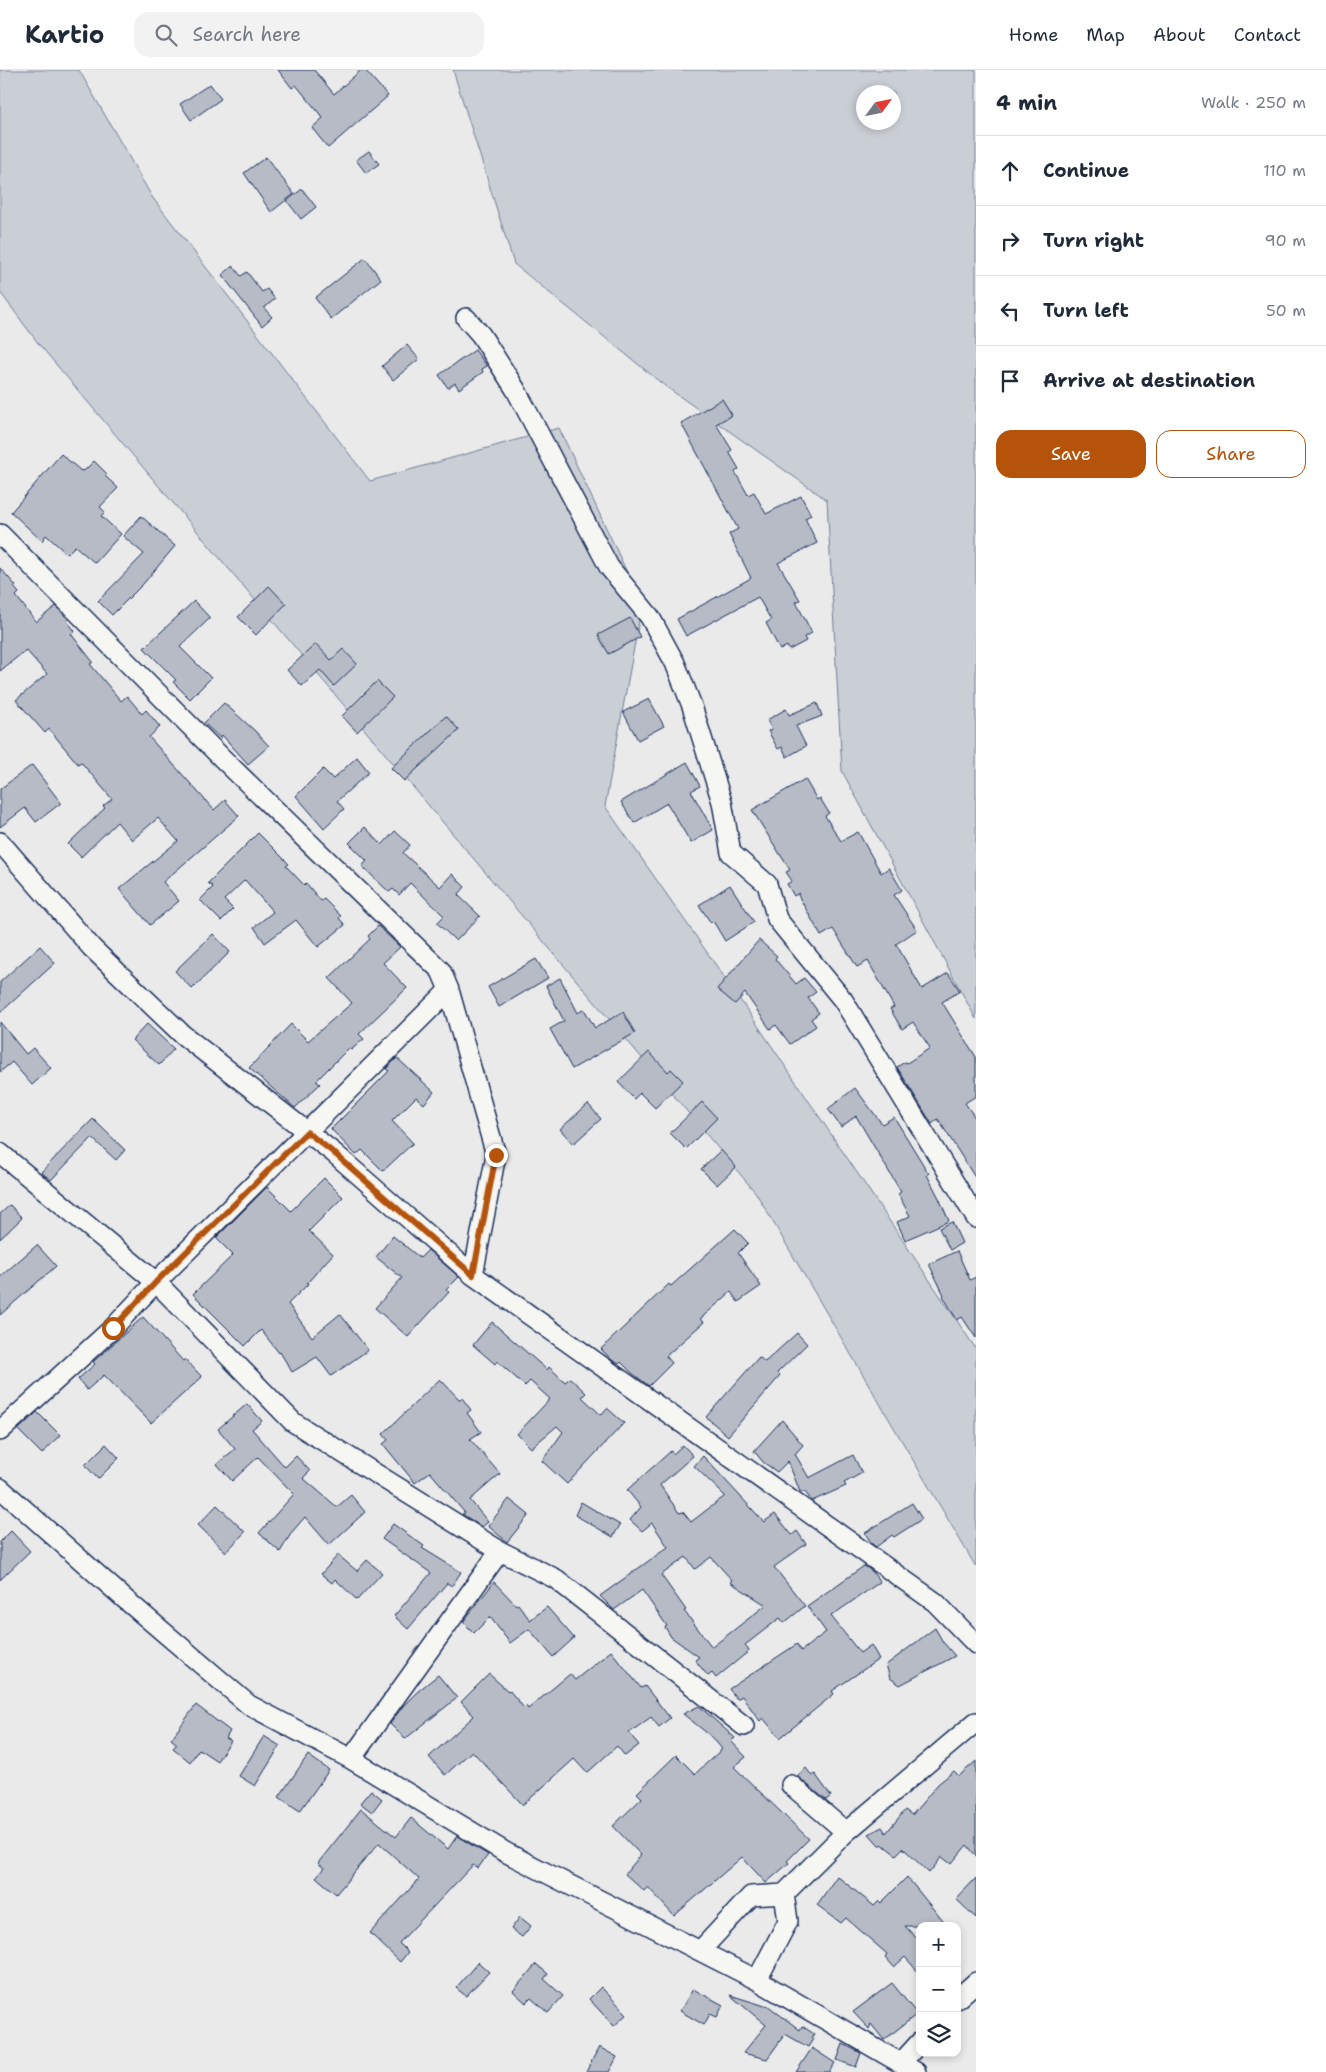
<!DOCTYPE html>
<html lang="en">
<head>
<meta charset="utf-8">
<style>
	:root { --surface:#fff; --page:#f2f2f3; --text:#1f2937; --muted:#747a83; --line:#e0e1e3; --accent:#b45309 }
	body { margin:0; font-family:"Shantell Sans",sans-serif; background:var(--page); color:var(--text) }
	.controls { position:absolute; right:15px; bottom:15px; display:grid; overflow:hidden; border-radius:10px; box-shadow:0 2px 8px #0003 }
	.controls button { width:45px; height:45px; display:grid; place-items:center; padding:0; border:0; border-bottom:1px solid var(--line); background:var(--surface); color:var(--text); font:25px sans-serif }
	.compass { position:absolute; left:856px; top:15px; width:45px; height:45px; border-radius:50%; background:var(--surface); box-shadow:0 2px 8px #0003; rotate:57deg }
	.stop { position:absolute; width:15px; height:15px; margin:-11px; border:4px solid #b45309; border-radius:50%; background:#fff }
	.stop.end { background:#b45309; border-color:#fff; box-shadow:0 1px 5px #0008 }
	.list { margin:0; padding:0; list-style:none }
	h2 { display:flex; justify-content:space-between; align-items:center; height:65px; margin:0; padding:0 20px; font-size:21px }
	h2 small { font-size:16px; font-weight:400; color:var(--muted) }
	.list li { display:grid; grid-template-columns:32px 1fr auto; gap:15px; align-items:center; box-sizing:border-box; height:70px; padding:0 20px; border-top:1px solid var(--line) }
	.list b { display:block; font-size:19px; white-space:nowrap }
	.list em { font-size:16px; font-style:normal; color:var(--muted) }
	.actions { display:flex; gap:10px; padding:15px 20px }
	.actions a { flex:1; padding:11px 0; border:1px solid var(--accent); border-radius:15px; text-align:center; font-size:18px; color:var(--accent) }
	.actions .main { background:var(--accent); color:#fff }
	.icon { flex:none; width:28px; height:28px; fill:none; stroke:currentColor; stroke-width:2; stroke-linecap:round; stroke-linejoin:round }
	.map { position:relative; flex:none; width:976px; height:2002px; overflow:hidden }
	header { display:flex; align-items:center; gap:30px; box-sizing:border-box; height:70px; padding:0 25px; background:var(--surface); border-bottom:1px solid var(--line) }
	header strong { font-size:24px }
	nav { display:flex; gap:28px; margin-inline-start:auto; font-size:18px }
	.search { width:350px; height:45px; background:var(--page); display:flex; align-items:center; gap:12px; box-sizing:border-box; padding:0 18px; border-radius:15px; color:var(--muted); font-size:19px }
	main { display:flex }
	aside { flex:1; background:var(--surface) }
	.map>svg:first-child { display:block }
	.green { fill:#caced5; stroke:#727e9a; fill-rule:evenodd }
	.building { fill:#b6bbc6; stroke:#1b2f5e; fill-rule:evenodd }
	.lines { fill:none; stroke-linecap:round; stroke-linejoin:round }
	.minor-casing { stroke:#1b2f5e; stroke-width:22 }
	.minor { stroke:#f6f6f2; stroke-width:19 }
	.route { stroke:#b45309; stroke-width:6 }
</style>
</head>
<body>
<header>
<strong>Kartio</strong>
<div class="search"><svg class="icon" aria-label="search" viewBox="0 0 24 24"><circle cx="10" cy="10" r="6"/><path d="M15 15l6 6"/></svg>Search here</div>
<nav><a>Home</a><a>Map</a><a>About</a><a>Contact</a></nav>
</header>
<main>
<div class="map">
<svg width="976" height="2002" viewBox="0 0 976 2002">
	<rect width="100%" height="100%" fill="#e9eae9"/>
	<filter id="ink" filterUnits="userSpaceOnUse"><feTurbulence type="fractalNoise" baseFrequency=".02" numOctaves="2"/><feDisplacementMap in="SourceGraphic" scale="10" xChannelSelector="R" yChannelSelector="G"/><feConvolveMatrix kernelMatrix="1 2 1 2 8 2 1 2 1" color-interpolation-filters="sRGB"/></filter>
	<g filter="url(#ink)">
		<path class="green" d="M0,0h79l73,127 218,284 189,-53 83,176 -37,202 145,208 226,335v218l-220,-374 -718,-850 -38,-51z
			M453,0h523v949l-134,-248 -15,-271 -162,-114 -151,-122zM864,22h30v30h-30z"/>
		<path class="building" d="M278,0h36l20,24 27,-24h4l23,26 -60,52 -16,-20 11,-10 -27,-33 -4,3z
			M210,14l11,15 -30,21 -11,-16z
			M369,81l10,13 -13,9 -10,-13z
			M266,87l28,37 -23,18 -27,-39z
			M302,119l14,18 -15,12 -14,-18z
			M365,188l16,21 -50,40 -16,-21z
			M233,196l8,10 6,-4 15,20 5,-3 8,10 -11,9 8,9 -10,9 -40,-51z
			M407,275l12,14 -26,21 -11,-14z
			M475,280l12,16 -5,3 1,3 -24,17 -4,-6 -7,5 -9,-13z
			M722,329l10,16 -16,9 16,26 -3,2 10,17 -4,3 13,23 6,-3 12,22 35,-18 10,19 -6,3 12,25 -39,20 22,37 -4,2 16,31 -8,4 2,4 -17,9 -2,-4 -7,4 -14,-27 5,-3 -13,-23 -72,39 -9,-17 74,-41 -22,-44 9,-5 -57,-106z
			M61,384l20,17 2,-1 1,1 10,-10 13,13 -2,2 13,12 -18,19 5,5 -4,4 20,18 -26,29 -20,-17 -8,8 -21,-19 -4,6 -31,-29z
			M141,446l34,30 -31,37 -32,32 -14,-14 46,-47 -21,-18z
			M0,498l16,18 -2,1 5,6 -3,3 20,26 20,-16 10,11 2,2 -1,2 8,10 -4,3 22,28 -3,2 31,37 6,-5 15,18 4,-4 14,17 -11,10 65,73 11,-10 14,16 -76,66 16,19 -29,24 -31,-36 59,-48 -20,-23 -26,22 -15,-18 -36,35 -13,-13 37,-36 -2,-2 9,-7 -31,-37 -3,2 -29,-35 -4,4 -29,-33 31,-26 -21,-24 -26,21z
			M269,516l17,18 -30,31 -18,-18z
			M194,531l16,17 -30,29 31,31 -21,21 -17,-17 3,-2 -32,-32z
			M630,548l10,19 -31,17 -11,-19z
			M316,574l15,16 12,-11 14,15 -23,22 -14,-16 -18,16 -15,-16z
			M377,611l16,16 -36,35 -15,-16z
			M649,629l15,27 -26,14 -15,-28z
			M224,633l31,28 14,15 -21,18 -26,-29 -2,3 -16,-15z
			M817,633l5,13 -26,10 10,20 -19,11 -5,-10 -4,2 -10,-18 4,-1 -5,-10 19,-11 3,6z
			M446,646l13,14 -55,51 -13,-13z
			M357,687l12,15 -32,29 7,8 -20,19 -28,-32 27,-27 10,10z
			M687,692l13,24 -9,5 22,39 -22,13 -24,-40 -33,20 -13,-21z
			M32,695l29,38 -25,19 -11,-14 -25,19v-38z
			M805,709l12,21 3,-2 9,15 -4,3 16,25 17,-9 23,41 8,-5 13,22 -8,5 23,35 -21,14 26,45 26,-16 12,18 -18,11 34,55v39l-11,7 11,16v60l-38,-60 -6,5 -35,-57 8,-5 2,1 23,-15 -17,-26 -11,7 -12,-20 4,-2 -26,-46 -11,6 -24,-38 -12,7 -23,-41 1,-2 -5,3 -7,-12 5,-3 -6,-9 4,-2 -38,-60z
			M365,757l17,18 13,-14 15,14 -7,8 37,34 12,-13 13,13 -7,8 22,21 -24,25 -19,-18 7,-7 -34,-33 -11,12 -6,-6 -4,3 -27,-26 5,-5 -18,-18z
			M258,763l31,31 -3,2 18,19 2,-2 15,18 3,-2 17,17 -2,2 6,7 -27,22 -22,-27 -31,23 -11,-16 19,-15 -28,-32 -21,20 9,9 -12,12 -21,-21 13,-13 -5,-4z
			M730,815l24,37 -29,19 -12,-20 -2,2 -12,-18z
			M378,856l22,21 -17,16 24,25 -48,46 5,5 -13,11 -2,-2 -33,33 4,3 -25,24 -46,-40 42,-44 17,17 44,-38 -23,-25 41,-39 -2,-3z
			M213,864l17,18 -38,37 -17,-18z
			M759,870l18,16 -2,3 21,25 8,-6 12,14 -8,6 11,15 -8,6 5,7 -26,18 -14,-19 -6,4 -25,-36 -10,11 -18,-15z
			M40,876l15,17 -55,50v-31z
			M536,889l12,19 -49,29 -11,-20z
			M560,908l18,35 6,-4 11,19 28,-16 12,21 -63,36 -22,-40 14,-8 -18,-35z
			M0,952l26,32 7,-6 18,20 -19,17 -20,-23 -12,10z
			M147,954l27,25 -15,16 -27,-25z
			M649,982l19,20 3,-3 12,12 -28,27 -15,-15 -6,6 -16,-17z
			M397,988l37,34 -10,12 -8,-7 -24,24 21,22 -30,28 -21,-21 -6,5 -25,-26 58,-58 -3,-2z
			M855,1018l27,36 12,-7 35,57 -2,1 12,23 10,23 -44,19 -8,-18 13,-6 -12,-22 3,-2 -45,-76 -15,11 -13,-18z
			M702,1032l15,16 -31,31 -16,-16z
			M588,1034l13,15 -28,25 -13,-15z
			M93,1049l32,31 -9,10 -24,-22 -41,42 -10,-8z
			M721,1080l15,17 -19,18 -16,-16z
			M324,1108l19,19 -34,34 24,23 -26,29 1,1 -20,20 24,33 28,-23 28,36 -37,26 -14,-19 -25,15 -12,-20 -1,1 -18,-23 -16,16 -52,-52 40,-39 -17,-17 51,-51 24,24z
			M10,1135l12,13 -22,21v-25z
			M952,1152l10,21 -12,7 -11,-22z
			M735,1159l13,14 -10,10 23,33 -23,16 -7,-10 -31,27 4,3 -38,34 6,7 -23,23 -17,-13 -11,-11 -2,2 -7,-4 -11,-11 68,-65 2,2z
			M393,1166l27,22 8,-8 31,27 -13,13 3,2 -41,45 -33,-29 27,-30 -26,-21z
			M37,1175l19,21 -56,49v-38z
			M957,1181l13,29 6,-3v61l-14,-21 -5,3 -14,-24 1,-1 -15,-31z
			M143,1247l40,44 2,-2 17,18 -51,46 -47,-48 -17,15 -9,-11 17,-15 -2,-2z
			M492,1252l55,48 2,-3 16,15 5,-4 16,15 -4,4 19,18 6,-7 17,15 -57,61 -25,-23 21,-29 -6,-6 -26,22 -14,-14 33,-35 -20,-18 -5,5 -28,-25 -2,3 -22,-19z
			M797,1263l10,11 -30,29 3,3 -52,60 -22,-19 53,-60 6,5z
			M440,1309l19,20 3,-1 9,12 -4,3 14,19 -11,7 30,35 -30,26 18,22 -6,5 -20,-13 3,-1 -35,-41 -15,11 -32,-39 5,-4 -5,-6z
			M247,1334l15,17 -10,8 33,38 11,-11 14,15 -7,7 34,29 14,-12 14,17 -36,33 -24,-28 -13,15 -12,20 -21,-19 35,-39 -36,-37 -26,24 -15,-17 18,-15 -17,-20z
			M37,1342l23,23 -18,19 -24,-24z
			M782,1350l21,25 -8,9 14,24 44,-23 9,18 -18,10 2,3 -34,15 -7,-9h-5l-12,-31 -11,11 -14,-10 -9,-11z
			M106,1374l13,14 -21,21 -13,-14z
			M683,1375l10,11 -33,29 19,28 4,-1 8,10 34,-26 -31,-30 9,-10 61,66 11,-8 17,21 5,-4 9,13 -32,23 31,39 -21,17 -4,-5 -35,27 4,6 -33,27 -4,-5 -4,3 -13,-16 4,-3 -28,-20 -6,-10 2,-1 -25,-36 -28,20 -14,-14 68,-49 -16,-24 -10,8 -12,-11 11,-13 -14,-17 44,-39 2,3zM686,1487l9,12 16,-12 21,23 -2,2 36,23 -54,42 -28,-36 2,-1 -25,-35z
			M509,1429l20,16 -22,27 -19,-16z
			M581,1432l39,23 -7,12 -38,-22z
			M912,1433l10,16 -28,18 -2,-2 -16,12 -4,-3 -7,-11z
			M217,1435l28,27 -19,20 -28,-27z
			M393,1454l31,22 -2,2 39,24 -9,14 -5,-3 -39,46 -14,-13 37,-43 -49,-34z
			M11,1461l19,20 -30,29v-38z
			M338,1485l19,16 10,-11 15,13 -25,27 -22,-21 -3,4 -11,-9z
			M864,1496l8,5 8,11 -49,34 29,37 11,-8 8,14 -47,32 2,3 -54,44 -17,-20 -3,3 -18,-25 -5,3 -8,-10 68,-45 4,7 25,-19 -19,-26z
			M494,1512l22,23 2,-1 12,16 17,-13 27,31 -21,19 -24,-28 -19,14 -20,-26 -16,16 -11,-11z
			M935,1558l8,14 12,14 -55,29 -10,-7 -4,-13z
			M611,1581l30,37 4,-2 25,32 -11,9 -8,-10 -22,16 10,12 -14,11 -8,-10 -30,27 -13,-14 -51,46 -51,-54 -27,24 -16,-18 45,-41 -13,-14 28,-28 19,17 1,-1 15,18 2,-2 2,3 42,-35 5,6z
			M438,1605l19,23 -52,41 -15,-15 13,-18 14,-14z
			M196,1635l34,26 -4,7 5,3 -14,20 -18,-12 -9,13 -17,-14 4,-4 -6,-5z
			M699,1636l36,32 -4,3 15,16 -12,10 75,72 -22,22 2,2 -23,20 -24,-26 -68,59 -26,-29 -4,4 -19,-17 16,-19 -28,-29 29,-28 -5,-5 39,-38 19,19 27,-25 -10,-12 -29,-23z
			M264,1666l16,10 -25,40 -16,-10z
			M308,1685l21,15 -29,41 -21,-14z
			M976,1691v95l-9,-11 -16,19 -9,-7 -13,16 -26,-25 -7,7 -14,-11 -2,2 -11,-12 13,-7 4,6 19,-23 7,5 26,-31 16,-13 5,5z
			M806,1698l6,8 3,-2 16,22 -5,4 -29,-24z
			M371,1720l11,9 -10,13 -12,-9z
			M361,1739l35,28 15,-19 37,31 9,-13 31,19 -10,13 -5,-3 -74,78 9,9 -8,10 -30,-29 49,-54 -40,-36 -43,51 -20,-17 8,-9 -6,-5z
			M837,1806l37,30 5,-5 2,2 26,-26 40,49h-42l15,16v32l-15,-17 -11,10 -9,-10 2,-3 -41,-36 -5,5 -24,-18z
			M976,1808v40l-20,-19z
			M520,1847l11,9 -9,11 -11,-8z
			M478,1892l11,10 -23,24 -10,-8z
			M536,1894l12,10 -4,5 19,17 -15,17 -17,-15 -5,5 -13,-12z
			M892,1913l25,31 -33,26 -13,-16 -2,5 -16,-17z
			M601,1917l26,27 -13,12 -25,-27z
			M693,1919l30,16 -6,12 -7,-3 -6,11 -24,-14z
			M730,1925l35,11 2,-1 33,25 2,-4 12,8 -3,4 2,1 -5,8 -23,-13 -18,25 -24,-6 23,-28z
			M843,1974l18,9 -5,14 -19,-7z
			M599,1977l18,10 -8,15h-23z
			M812,1978l23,15 -6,9h-33z"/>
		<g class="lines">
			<g class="minor-casing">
				<path id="minor" d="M466,248l15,17 35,55 93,177 41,50 25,46 17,43 30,96 9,51 36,31 10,35 66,81 133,218
					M0,464l223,225 218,212 8,19 47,165 -23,120
					M0,772l92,106 91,87 151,118 139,122 462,327 41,42
					M0,1083l156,129 137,140 207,129 56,28 188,147
					M0,1361l113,-103 43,-46 293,-292
					M0,1418l126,112 123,105 102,54 154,93 252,128 159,92
					M351,1689l149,-208
					M791,1715l55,47
					M700,1881l51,-55 33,-2 62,-62 130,-110
					M757,1910l31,-59 -4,-27
					M957,1929l19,-17
					M901,1993l19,-21"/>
			</g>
			<use href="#minor" class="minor"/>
		</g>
	</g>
	<g class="lines" filter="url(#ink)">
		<path class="route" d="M113,1258l43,-46 151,-150 27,21 139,122 23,-120"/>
	</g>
</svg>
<div class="controls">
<button>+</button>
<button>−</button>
<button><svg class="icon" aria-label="layers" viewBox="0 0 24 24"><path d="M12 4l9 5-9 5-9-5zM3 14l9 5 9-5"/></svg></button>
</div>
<svg class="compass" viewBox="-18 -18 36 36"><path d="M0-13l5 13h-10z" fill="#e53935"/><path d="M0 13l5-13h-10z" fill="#747a83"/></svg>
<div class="stop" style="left:113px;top:1258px"></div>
<div class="stop end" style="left:496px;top:1085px"></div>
</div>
<aside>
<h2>4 min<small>Walk · 250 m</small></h2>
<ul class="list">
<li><svg class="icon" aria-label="ahead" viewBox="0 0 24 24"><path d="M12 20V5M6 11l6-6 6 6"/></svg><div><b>Continue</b></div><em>110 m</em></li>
<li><svg class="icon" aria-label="right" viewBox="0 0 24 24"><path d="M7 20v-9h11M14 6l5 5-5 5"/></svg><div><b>Turn right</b></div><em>90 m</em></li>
<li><svg class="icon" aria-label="left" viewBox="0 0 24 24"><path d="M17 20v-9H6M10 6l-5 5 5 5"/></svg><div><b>Turn left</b></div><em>50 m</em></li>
<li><svg class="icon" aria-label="arrive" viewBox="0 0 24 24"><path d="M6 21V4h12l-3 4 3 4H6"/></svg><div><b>Arrive at destination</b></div></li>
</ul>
<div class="actions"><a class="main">Save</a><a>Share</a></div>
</aside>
</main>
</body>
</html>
